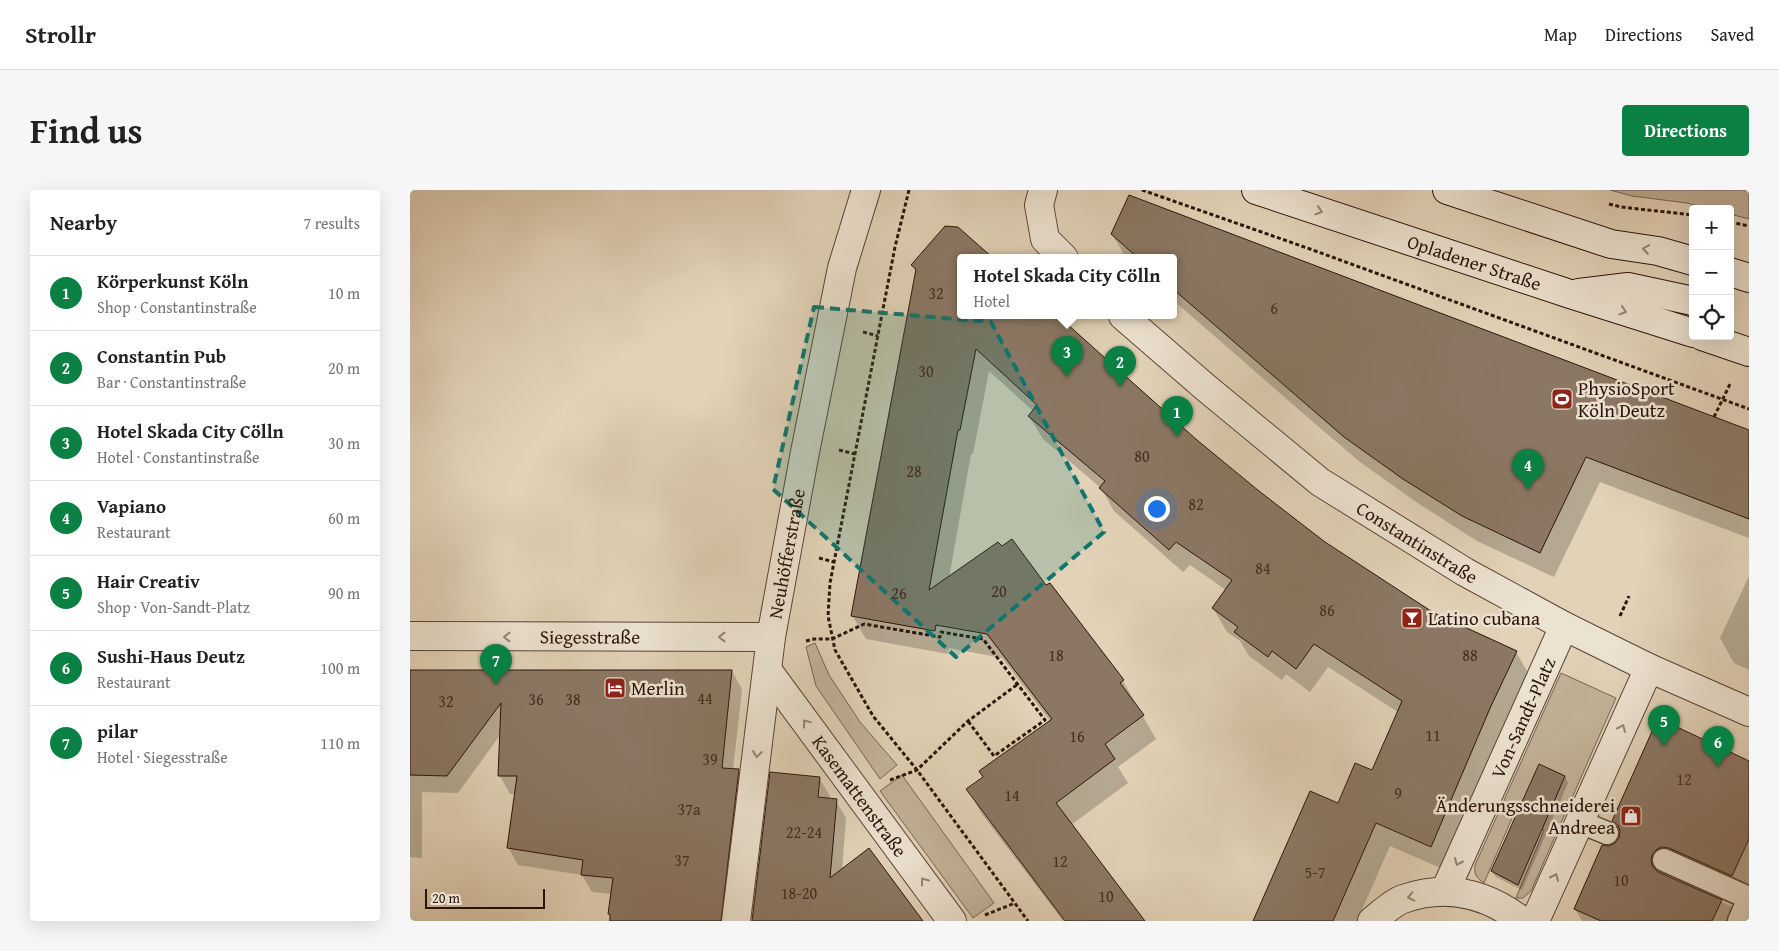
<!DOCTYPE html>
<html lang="en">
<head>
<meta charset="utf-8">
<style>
	:root { --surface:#fff; --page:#f6f6f6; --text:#222; --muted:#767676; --line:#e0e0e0; --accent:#0b8043 }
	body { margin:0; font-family:"Gentium Book Plus",serif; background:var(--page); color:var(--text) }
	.controls { position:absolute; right:15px; top:15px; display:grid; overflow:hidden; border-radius:5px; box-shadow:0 5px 20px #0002 }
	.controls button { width:45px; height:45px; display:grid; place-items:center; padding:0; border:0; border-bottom:1px solid var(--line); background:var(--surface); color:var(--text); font:25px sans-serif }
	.scale { position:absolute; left:15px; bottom:12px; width:120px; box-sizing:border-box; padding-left:5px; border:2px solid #2c140b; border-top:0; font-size:14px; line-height:18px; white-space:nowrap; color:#2c140b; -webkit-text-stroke:4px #ece2d0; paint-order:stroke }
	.you { position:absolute; left:746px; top:318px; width:18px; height:18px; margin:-12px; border:4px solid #fff; border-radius:50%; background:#1a73e8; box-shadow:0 0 0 8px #1a73e833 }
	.badge { display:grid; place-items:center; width:32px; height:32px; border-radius:50%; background:var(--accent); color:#fff; font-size:16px; font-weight:700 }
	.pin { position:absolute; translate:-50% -41px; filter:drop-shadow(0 1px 2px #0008) }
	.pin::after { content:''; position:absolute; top:26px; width:18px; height:15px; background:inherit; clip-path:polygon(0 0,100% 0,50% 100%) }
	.popup { position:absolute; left:547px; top:64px; width:220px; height:65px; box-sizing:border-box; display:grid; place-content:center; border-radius:5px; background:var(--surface); filter:drop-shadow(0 1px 4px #0005); font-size:16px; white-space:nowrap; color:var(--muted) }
	.popup b { font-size:19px; color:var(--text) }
	.popup::after { content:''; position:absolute; left:50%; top:100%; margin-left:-10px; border:10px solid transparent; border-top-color:var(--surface) }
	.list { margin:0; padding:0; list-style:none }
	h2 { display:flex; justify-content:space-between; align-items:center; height:65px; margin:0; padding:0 20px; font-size:21px }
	h2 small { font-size:16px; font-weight:400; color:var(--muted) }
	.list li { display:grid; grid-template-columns:32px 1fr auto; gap:15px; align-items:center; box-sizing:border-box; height:75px; padding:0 20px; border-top:1px solid var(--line) }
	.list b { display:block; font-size:19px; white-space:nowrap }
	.list p { margin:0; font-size:16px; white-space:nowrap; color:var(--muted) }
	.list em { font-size:16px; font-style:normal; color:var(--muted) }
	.icon { flex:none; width:28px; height:28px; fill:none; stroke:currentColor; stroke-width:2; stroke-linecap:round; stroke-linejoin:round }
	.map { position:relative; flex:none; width:1339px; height:731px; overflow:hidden; border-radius:5px }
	header { display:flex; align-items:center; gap:30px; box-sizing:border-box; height:70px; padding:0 25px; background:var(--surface); border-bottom:1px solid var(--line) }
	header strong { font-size:24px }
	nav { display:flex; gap:28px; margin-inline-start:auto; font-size:18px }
	.intro { display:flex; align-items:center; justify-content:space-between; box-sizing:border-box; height:120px; padding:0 30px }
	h1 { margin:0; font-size:35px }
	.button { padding:12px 22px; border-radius:5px; background:var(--accent); color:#fff; font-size:18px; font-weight:700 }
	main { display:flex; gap:30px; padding:0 30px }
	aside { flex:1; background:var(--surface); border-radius:5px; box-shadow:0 5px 20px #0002 }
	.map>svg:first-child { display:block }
	.green { fill:#c3b29a; stroke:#786352 }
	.shadow { fill:#0003 }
	.building { fill:#8b7764; stroke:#2c140b }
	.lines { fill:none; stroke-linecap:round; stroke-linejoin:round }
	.service-casing { stroke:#5a4436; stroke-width:25 }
	.minor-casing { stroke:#5a4436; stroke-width:30 }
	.secondary-casing { stroke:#2c140b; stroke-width:30 }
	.path { stroke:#2c140b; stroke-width:3; stroke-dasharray:4 2.5; stroke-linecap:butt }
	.service { stroke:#ece2d0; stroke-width:22 }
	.minor { stroke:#ece2d0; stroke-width:28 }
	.secondary { stroke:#ece2d0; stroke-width:28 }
	.oneway { stroke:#968577 }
	.marked { fill:#0f766e; fill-opacity:0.2; stroke:#0f766e; stroke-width:4; stroke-dasharray:10 6; stroke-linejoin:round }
	.labels { text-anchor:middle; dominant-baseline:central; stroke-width:5; stroke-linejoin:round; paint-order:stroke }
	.number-label { font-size:16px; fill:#442d21 }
	.street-label { font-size:19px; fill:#2c140b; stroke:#ece2d0 }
	.poi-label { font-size:19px; fill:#2c140b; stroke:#ece2d0; text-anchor:start }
</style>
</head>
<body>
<header>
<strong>Strollr</strong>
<nav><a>Map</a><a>Directions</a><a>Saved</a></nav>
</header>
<div class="intro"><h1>Find us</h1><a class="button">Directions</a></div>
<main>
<aside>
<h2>Nearby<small>7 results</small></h2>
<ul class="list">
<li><span class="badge">1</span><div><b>Körperkunst Köln</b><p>Shop · Constantinstraße</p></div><em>10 m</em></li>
<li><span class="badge">2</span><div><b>Constantin Pub</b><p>Bar · Constantinstraße</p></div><em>20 m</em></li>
<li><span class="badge">3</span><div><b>Hotel Skada City Cölln</b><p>Hotel · Constantinstraße</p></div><em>30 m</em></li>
<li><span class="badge">4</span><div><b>Vapiano</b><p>Restaurant</p></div><em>60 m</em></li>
<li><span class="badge">5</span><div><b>Hair Creativ</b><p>Shop · Von-Sandt-Platz</p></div><em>90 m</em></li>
<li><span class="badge">6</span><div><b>Sushi-Haus Deutz</b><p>Restaurant</p></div><em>100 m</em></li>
<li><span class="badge">7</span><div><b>pilar</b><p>Hotel · Siegesstraße</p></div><em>110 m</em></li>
</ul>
</aside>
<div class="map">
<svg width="1339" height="731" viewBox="0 0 1339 731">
	<rect width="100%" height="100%" fill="#e2d2b7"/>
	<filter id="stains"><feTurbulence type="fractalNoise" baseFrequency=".004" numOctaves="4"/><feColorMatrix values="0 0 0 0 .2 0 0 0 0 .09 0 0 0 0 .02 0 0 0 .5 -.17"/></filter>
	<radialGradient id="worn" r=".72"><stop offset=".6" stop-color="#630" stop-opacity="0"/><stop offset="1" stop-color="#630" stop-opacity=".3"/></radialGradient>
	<path class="green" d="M1200,0h139v29l-19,-5v-5h-21l-22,-6 -55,-7z
		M405,453l14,32 31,47 37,43 -17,14 -64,-93 -10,-39z
		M1151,483l55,25 -85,193 -8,7h-7l28,-68 -31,-14 -29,67c-8,-5 -10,-9 -9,-18z
		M492,585l92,128 -21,15 -93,-127z"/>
	<path class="shadow" d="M548,38l34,30h-31v58h95l140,125 62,51 66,51 110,71 82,38 14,24 -85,194 -55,-24 -33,75h-103l84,-117 34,-32 26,-60 -70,-45 -18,25 -24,-18 -4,6 -33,-24 -9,-15 -13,-9 -14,-24 13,-18 -36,-25 -7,7 -69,-61 -13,-23 -58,-49 -14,-23 4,-5 -44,-40 -16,83h-2l-22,124 97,9 77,94 33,58 -38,28 10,16 -57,42 73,96h-81l-82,-108 -13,-24 16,-11 66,-57 -48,-63 -53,-10 -1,6 -82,-15 -14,-24 64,-342 -4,-8z
		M702,44l637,198v106l-149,-56 -46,95 -77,-36 -58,-37 -59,-42 -54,-46 -133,-116v-42h-47z
		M1339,386v94l-15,-7 -14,-25z
		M322,481l10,18 -9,81 5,1 10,17 -16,133h-123l3,-27 -20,-2 -10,-17 -64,-10 -10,-18 8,-53h-6l-10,-18 1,-42 -43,59 -36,-1v66l-12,-1v-185z
		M1339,572v138l-80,-27 -3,4 65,29 9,15h-158l-7,-12 34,-62 7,-3 4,-5 1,-6 -7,-12z
		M1155,586l3,7 -46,107 -26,-13 -4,-6z
		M409,588l11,18 -1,4 7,1 10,17 -4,53 79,50h-168z"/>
	<path class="building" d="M719,5l620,235v89l-163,-62 -46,96 -78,-37 -59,-37 -59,-42 -171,-148v-31h-35l-27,-24z
		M535,36l13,1 35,31h-32v58h97l139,124 62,51 66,51 109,71 83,38 -26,55 -60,141 -55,-24 -43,98h-80l57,-130 28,12 17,-40 17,7 30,-69 -88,-57 -18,25 -24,-18 -4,6 -34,-25 4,-5 -26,-19 20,-28 -56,-38 -7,8 -70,-62 6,-7 -77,-65 9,-11 -61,-56 -16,81h-2l-29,160 69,-48 4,4 10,-7 34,46 4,-2 74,97 -4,3 24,32 -39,29 10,15 -59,44 89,118h-80l-99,-132 17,-12 -4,-6 73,-52 -65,-85 -51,-9 -1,6 -84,-15 65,-347 -5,-4z
		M0,480h322l-10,98 17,1 -18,152h-111v-7h-2l5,-36 -32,-3 2,-15 -76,-12 10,-72h-19l3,-73 -54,73 -37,-1z
		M1248,528l91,43v78l-17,37 -63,-28 -7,-1 -5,2 -5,6 -1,7 2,5 5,5 64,28 -10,21h-111l-27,-12 28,-64 7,1 6,-3 4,-5 1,-7 -2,-6 -6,-4z
		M1129,574l26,12 -47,109 -27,-14z
		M360,582l50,5 -2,20 19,2 -7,79 39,-30 54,73h-171z"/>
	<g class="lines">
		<g class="service-casing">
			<path id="service" d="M1170,632l27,11
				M1254,670l85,38 -10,23"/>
		</g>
		<g class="minor-casing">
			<g id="minor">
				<path d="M633,0l-4,15 6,34 19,19"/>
				<path id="s1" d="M713,126l82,71 115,95 145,90 99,54 85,42 100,44"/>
				<path id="s2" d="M0,446l361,1"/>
				<path id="s3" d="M358,481l184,250"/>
				<path id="s4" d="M1035,701l119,-265"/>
				<path id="s5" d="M326,731l35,-284 34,-185 37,-184 24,-78"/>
				<path d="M962,731c9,-7 20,-18 31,-22 43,-15 83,-6 119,22"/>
				<path d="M1125,731l114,-253"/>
			</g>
		</g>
		<g class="secondary-casing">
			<g id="secondary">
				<path id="s6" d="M846,0l314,104 123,39"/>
				<path d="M1037,0l164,54 47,7 35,10"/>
				<path d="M1320,82l19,6"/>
				<path d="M1169,103l49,-6 65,14"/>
				<path d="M1292,146l47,16"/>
			</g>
		</g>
		<path class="path" d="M499,0l-14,57 -65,336 -2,33 7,34 38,66 44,54 111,151
			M732,0l168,59 439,160
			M1199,14l12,3 72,8
			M1320,32l19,4
			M453,142l15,4
			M1304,227l17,-35
			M429,260l16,4
			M409,368l15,4
			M1210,426l9,-20
			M396,451l8,-2h18l32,-15 76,13 1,-5 42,7 62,81 -51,36 -26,-35
			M480,590l27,-10 51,-49 50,-37
			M575,725l30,-12"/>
		<use href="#service" class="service"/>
		<use href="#minor" class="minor"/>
		<use href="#secondary" class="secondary"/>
	</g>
	<defs><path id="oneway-chevron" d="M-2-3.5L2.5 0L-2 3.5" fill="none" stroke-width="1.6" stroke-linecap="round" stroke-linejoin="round" transform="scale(1.25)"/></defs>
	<g class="oneway">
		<use href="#oneway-chevron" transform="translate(909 21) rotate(18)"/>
		<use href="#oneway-chevron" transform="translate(1236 59) rotate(-172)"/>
		<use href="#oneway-chevron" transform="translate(1213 121) rotate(18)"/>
		<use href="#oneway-chevron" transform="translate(97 447) rotate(-180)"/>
		<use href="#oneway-chevron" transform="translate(312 447) rotate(-180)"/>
		<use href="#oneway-chevron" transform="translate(396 533) rotate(-127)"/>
		<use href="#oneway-chevron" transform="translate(1212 538) rotate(-66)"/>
		<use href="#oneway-chevron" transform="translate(347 564) rotate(97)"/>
		<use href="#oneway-chevron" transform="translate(1048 672) rotate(114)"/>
		<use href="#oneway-chevron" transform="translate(1145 687) rotate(-66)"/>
		<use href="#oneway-chevron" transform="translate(514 691) rotate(-126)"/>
		<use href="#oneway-chevron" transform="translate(1001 707) rotate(167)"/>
	</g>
	<path class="marked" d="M404,117l177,15 113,210 -148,125 -183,-168z"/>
	<defs>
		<g id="stadium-square" transform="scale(1.125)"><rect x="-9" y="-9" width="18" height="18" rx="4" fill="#8f2418" stroke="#ece2d0"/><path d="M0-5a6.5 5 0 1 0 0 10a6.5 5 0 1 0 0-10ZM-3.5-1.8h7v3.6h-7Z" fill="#fff"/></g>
		<g id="bar-square" transform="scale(1.125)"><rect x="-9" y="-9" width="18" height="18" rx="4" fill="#8f2418" stroke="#ece2d0"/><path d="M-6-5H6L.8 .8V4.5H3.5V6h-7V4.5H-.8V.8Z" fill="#fff"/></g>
		<g id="hotel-square" transform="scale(1.125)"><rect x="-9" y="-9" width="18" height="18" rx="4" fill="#8f2418" stroke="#ece2d0"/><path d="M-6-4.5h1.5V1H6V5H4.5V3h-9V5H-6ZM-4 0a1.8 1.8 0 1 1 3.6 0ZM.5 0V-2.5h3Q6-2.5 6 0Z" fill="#fff"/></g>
		<g id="shop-square" transform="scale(1.125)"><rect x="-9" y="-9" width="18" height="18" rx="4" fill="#8f2418" stroke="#ece2d0"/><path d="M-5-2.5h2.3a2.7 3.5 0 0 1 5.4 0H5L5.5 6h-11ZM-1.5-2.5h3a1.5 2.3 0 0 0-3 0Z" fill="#fff"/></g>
	</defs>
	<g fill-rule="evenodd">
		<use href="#stadium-square" x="1152" y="209"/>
		<use href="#bar-square" x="1002" y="428"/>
		<use href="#hotel-square" x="205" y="498"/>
		<use href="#shop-square" x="1221" y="626"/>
	</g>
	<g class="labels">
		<g class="number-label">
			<text x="526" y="103">32</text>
			<text x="864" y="118">6</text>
			<text x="516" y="181">30</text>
			<text x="732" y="266">80</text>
			<text x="504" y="281">28</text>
			<text x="786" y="314">82</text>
			<text x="853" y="378">84</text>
			<text x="589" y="401">20</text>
			<text x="489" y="403">26</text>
			<text x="917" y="420">86</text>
			<text x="646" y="465">18</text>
			<text x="1060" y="465">88</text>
			<text x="295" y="508">44</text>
			<text x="126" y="509">36</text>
			<text x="163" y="509">38</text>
			<text x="36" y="511">32</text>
			<text x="1023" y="545">11</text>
			<text x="667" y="546">16</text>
			<text x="300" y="569">39</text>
			<text x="1274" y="589">12</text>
			<text x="988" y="603">9</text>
			<text x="602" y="605">14</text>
			<text x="279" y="619">37a</text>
			<text x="394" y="642">22-24</text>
			<text x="272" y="670">37</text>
			<text x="650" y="671">12</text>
			<text x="905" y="682">5-7</text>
			<text x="1211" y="690">10</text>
			<text x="389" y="703">18-20</text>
			<text x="696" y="706">10</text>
		</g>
		<g class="street-label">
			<text stroke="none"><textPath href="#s6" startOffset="230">Opladener Straße</textPath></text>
			<text stroke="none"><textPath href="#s1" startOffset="372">Constantinstraße</textPath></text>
			<text stroke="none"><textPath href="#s5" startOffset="371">Neuhöfferstraße</textPath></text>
			<text stroke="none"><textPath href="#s2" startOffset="180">Siegesstraße</textPath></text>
			<text stroke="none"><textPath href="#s4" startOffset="190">Von-Sandt-Platz</textPath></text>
			<text stroke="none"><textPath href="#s3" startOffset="155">Kasemattenstraße</textPath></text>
		</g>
		<g class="poi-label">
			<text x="1168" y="198">PhysioSport<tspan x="1168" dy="22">Köln Deutz</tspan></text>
			<text x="1018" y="428">Latino cubana</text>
			<text x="221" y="498">Merlin</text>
			<text x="1205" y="615" text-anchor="end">Änderungsschneiderei<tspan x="1205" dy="22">Andreea</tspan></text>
		</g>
	</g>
	<rect width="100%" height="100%" filter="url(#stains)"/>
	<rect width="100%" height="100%" fill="url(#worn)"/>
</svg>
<div class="controls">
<button>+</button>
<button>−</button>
<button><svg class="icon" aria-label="locate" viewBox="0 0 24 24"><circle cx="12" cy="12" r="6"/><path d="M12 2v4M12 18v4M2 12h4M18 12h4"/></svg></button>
</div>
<div class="scale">20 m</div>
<div class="you"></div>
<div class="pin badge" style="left:767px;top:247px">1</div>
<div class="pin badge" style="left:710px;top:197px">2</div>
<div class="pin badge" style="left:657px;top:187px">3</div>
<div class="popup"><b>Hotel Skada City Cölln</b>Hotel</div>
<div class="pin badge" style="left:1118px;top:300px">4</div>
<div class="pin badge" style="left:1254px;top:556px">5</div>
<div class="pin badge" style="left:1308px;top:577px">6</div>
<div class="pin badge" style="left:86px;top:495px">7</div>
</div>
</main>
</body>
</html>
